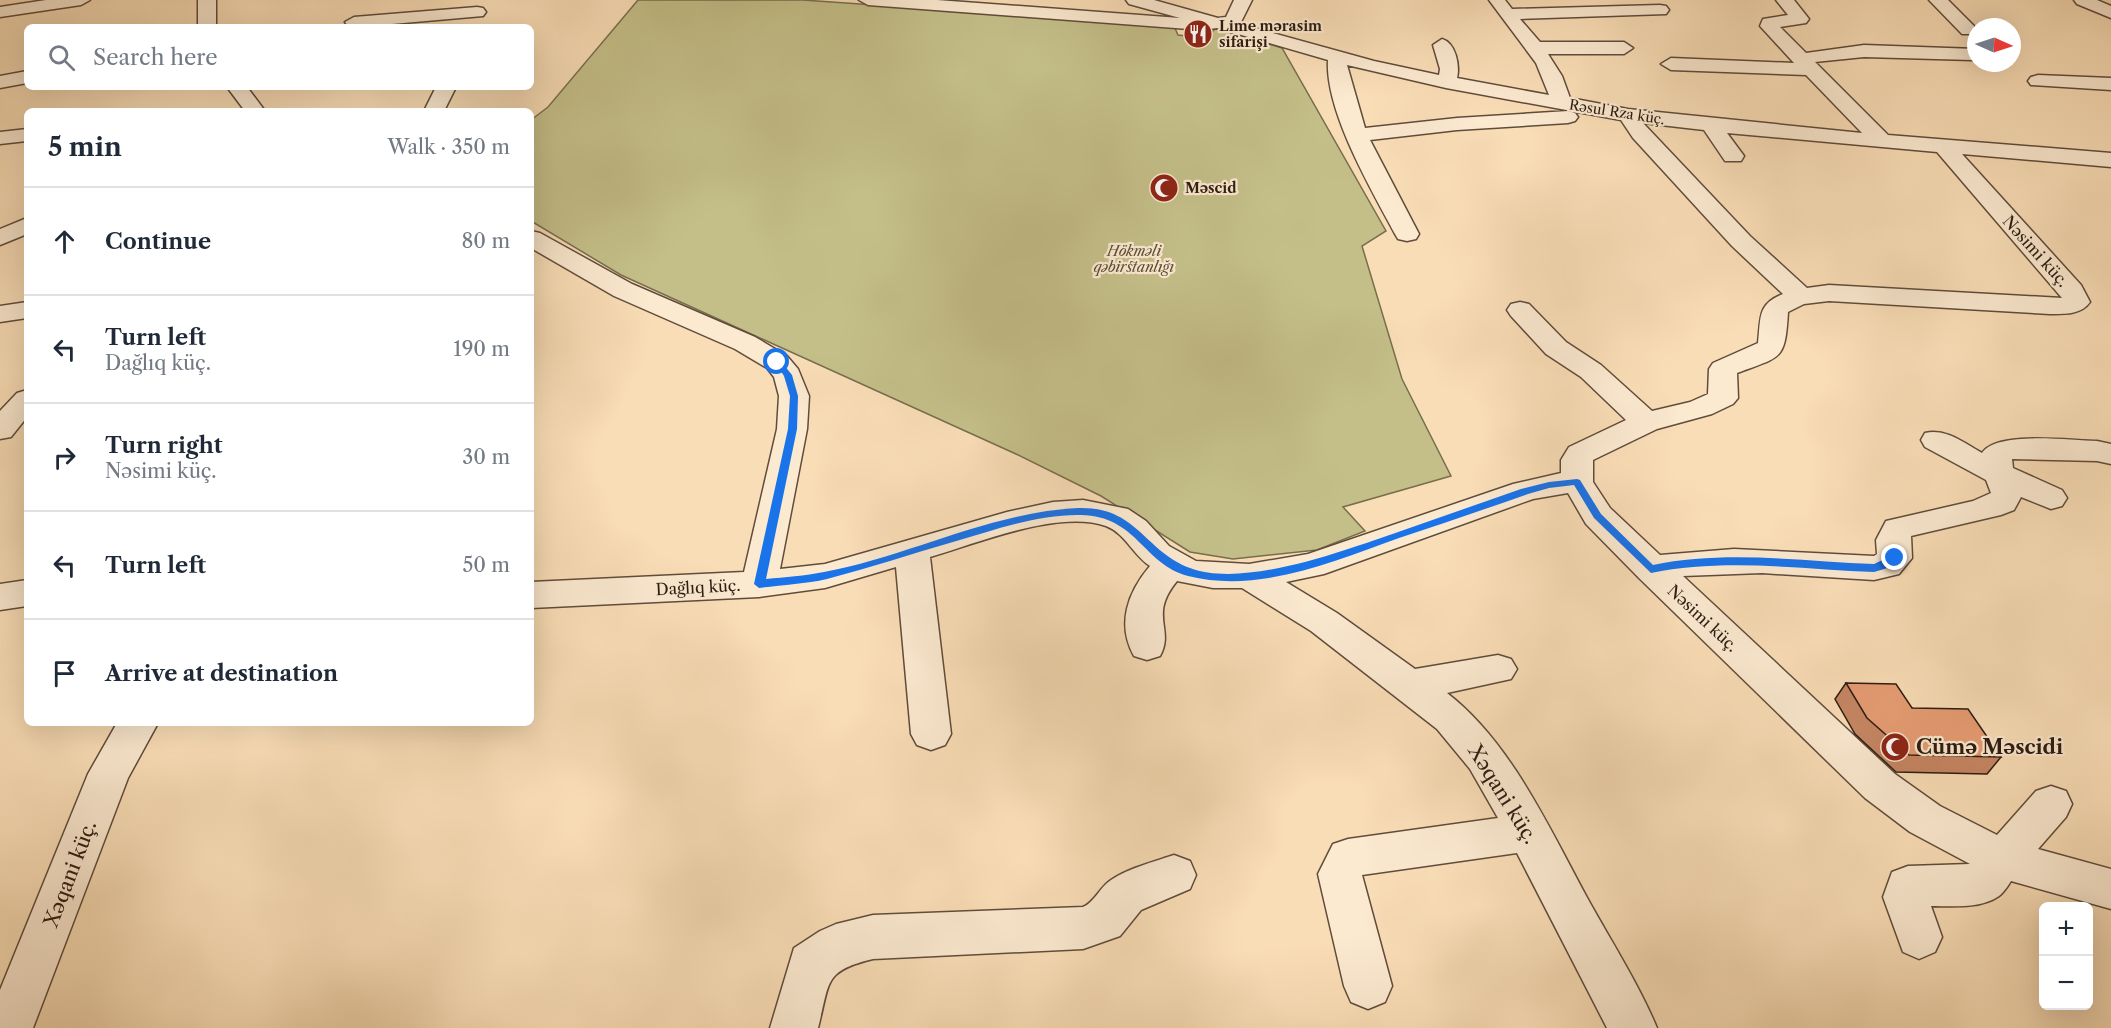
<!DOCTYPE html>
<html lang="en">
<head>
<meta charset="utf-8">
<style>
	:root { --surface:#fff; --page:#f6f6f7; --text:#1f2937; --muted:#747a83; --line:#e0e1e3 }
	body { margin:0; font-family:"Libre Caslon Text",serif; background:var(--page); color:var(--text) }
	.controls { position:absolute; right:18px; bottom:18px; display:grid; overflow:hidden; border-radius:9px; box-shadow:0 6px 24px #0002 }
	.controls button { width:54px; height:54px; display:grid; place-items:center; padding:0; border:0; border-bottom:2px solid var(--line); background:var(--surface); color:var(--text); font:30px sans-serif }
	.compass { position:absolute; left:1967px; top:18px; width:54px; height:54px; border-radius:50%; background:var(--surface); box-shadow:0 6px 24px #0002; rotate:93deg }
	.stop { position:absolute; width:18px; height:18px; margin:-14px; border:4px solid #1a73e8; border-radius:50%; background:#fff }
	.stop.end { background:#1a73e8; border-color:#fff; box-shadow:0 2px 6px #0008 }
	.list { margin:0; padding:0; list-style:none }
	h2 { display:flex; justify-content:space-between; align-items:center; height:78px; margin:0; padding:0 24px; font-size:26px }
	h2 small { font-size:20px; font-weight:400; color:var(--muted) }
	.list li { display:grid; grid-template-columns:39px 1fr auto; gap:18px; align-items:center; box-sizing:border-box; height:108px; padding:0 24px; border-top:2px solid var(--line) }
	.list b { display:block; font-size:22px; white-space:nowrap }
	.list p { margin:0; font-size:20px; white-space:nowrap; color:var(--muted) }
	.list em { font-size:20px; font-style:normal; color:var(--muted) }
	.icon { flex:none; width:33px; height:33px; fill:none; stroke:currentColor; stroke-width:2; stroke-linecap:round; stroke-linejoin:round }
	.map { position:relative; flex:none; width:2111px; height:1028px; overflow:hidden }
	.search { position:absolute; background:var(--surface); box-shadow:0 6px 24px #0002; left:24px; top:24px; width:510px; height:66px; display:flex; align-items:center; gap:15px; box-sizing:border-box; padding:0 21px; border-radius:9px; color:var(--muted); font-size:22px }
	.panel { position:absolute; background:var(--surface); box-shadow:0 6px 24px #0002; left:24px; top:108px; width:510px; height:618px; border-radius:9px }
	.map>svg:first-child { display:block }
	.green { fill:#c4bf89; stroke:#786e4e; stroke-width:1.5 }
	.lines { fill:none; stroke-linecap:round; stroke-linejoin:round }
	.minor-casing { stroke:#604c3b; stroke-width:3 }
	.minor { fill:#fbe9d0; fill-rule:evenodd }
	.wall { fill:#c68663; stroke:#2d1c12; stroke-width:1.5 }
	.building { fill:#e69c73; stroke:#2d1c12; stroke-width:1.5 }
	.route { fill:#1a73e8 }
	.labels { text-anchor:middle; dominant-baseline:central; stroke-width:4.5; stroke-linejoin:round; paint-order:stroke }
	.far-poi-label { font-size:14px; font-weight:bold; fill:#2d1c12; stroke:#fbe9d0; text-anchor:start }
	.far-street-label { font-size:14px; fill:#2d1c12; stroke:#fbe9d0 }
	.far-park-label { font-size:14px; font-style:italic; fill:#5a4d36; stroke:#fbe9d0 }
	.street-label { font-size:16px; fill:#2d1c12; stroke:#fbe9d0 }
	.near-poi-label { font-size:20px; font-weight:bold; fill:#2d1c12; stroke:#fbe9d0; text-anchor:start }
	.near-street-label { font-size:20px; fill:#2d1c12; stroke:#fbe9d0 }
</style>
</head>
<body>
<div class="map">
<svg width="2111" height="1028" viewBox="0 0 2111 1028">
	<rect width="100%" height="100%" fill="#f9ddb6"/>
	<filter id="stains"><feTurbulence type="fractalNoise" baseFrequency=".00333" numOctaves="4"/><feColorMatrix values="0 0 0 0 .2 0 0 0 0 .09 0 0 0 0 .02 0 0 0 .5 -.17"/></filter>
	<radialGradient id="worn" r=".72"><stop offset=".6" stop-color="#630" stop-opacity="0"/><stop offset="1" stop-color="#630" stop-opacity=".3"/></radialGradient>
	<path class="green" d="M638,0h165l371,26 4,9 27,3 10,-9 8,1 59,18 104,183 -24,15 40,133 49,97 -108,31 22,24 -48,19 -84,9 -43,-7 -89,-56 -85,-42 -395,-179 -90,-54v-101l17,-13z"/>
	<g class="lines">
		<g class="minor-casing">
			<path id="minor" d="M46,0h44l-9,5 -81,12v-10z
				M198,0h18v27h-18z
				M859,0h78l243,18 -51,-14 -3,-4h28l64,18 8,-1 8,-17h18l-12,24 134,37 65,14 1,-6 -7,-24 9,-6c14,4 18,27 15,39l92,17 -13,-32 -47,-63h16l7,9 148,-4 6,1 3,4 -3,4 -146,5 20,23h84l9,6 -9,6h-76l14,22 8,22 58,11 234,24 -56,-58 -135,-5 -10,-6 10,-6 123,5 -34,-37 3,-7 25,-4 -12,-15h18l15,19 -3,4 -26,4 26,26 58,-8 112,4v10l-4,1 -108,-3 -49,5 73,73 223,18v14l-149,-13 119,131 9,17c-9,13 -26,12 -40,12l-221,-13 -25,3 -16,8c-3,49 -6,44 -51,61l1,25 -5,6 -21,10 -55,15 -64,31v22l17,26 50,47 74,-6 140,7 3,-2 -1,-14 10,-19 87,-20 18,-8 -5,-13 -61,-33 -4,-7 4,-7c21,-5 39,10 57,20 15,-23 89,-12 115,-12l14,3v20l-14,-3 -85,-2 1,9 49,22 5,8 -5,8 -11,3 -30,-12 -7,13 -13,5 -90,21 1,22 -13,16 -25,6 -112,-7 -79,3 212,198 45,32 57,29 39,-44 15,-5 15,5 6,13 -6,13 -28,32 73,20v40l-100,-28c-3,5 -8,12 -12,15 -18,13 -48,10 -68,10l11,31 -7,15 -16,7 -16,-7 -20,-55 9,-25 16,-6 62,-2 -60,-32 -45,-34 -226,-220 -53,-54 -18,-31 -35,6 -209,75 -38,8 51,31 78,56 83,-14 13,4 6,10 -6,10 -64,14c65,50 104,139 143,210 23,41 49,82 67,125h-50l-90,-175 -155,22 30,111 -7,16 -17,7 -17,-7 -7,-16 -26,-112 15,-30 15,-5 150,-21 -28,-49 -33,-40 -126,-98 -69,-43h-29l-36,-7c-29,35 -2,48 -17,75l-13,4 -13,-4c-18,-32 -6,-64 16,-90 -17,-11 -25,-33 -44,-40 -48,-17 -130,18 -176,31l21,177 -6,11 -14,5 -14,-5 -6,-11 -15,-167 -71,21 -66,9 -228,11v-26l213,-10 33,-143 2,-33 -5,-19 -7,-9 -32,-19 -121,-53 -83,-48v-17l9,2 92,51 123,53 32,19 11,13 11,27 -2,33 -27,140 45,-5 182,-52 46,-10 30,-2 45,9 18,12 23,25 27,15 53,3 59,-10 205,-70 48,-11v-13l8,-13 57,-27 -45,-43 -35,-23 -35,-38 -4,-6 4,-6 9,-2 9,2 37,38 35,23 51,46 38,-9 18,-8 1,-25 4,-6 45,-20c3,-25 -1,-39 25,-49l-51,-48 -99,-108 -12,-18 -175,-32 -99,-23 18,63 92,-10 111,-7 7,2 3,4 -3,4 -7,2 -111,7 -87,10 49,94 -3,5 -9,2 -9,-2 -3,-5c-24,-45 -70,-123 -67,-174l-111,-32 -15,2 -334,-25zM1643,123l61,7 21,31h16l3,-5 -17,-23 210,19 125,146 -233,-13 -22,3 -57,-52z
				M1929,0h19l26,26v8h-12z
				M2074,0h23l14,6v12l-34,-14z
				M477,7l6,1 3,4 -3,4 -125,11 -10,-1 -3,-4 9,-5z
				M27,71v12l-27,5v-12z
				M2038,75l73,3v12l-80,-5 -3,-4 3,-4z
				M227,87h20l18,24h-20z
				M436,87h20l-12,24h-20z
				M27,129v12l-27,3v-12z
				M27,218v16l-27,11v-16z
				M27,302v16l-27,4v-16z
				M27,390v27l-16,20 -11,2v-28l17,-18z
				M27,580v26l-27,4v-26z
				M117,723h41l-30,55 -95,250h-33v-38l88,-216z
				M1174,855l16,6 6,14 -6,14 -49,21 -21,26 -37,13 -210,10c-50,12 -43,23 -55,69h-48l24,-80 26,-17 16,-7 37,-9 210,-8c11,-4 17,-20 28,-27 18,-12 42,-18 63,-25z"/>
		</g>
		<use href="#minor" class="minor"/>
	</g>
	<path class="wall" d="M1846,683l66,25 89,49 -14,17 -91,-2 -41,-38 -20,-35z"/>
	<path class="building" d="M1846,683l50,1 16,24 56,1 33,48 -92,-2 -42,-37z"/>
	<path class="route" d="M774,360h6l12,15 6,21 -1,33 -31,150c19,-2 39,-3 58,-7 85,-16 167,-60 254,-64 59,-2 66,43 112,60 55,21 158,-19 211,-37 40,-14 80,-28 120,-42l28,-7 28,-3 3,1 21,34 52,51c71,-15 148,-4 221,-1l21,-10 5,4 -9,9 -17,5c-74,-3 -151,-14 -223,1l-57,-55 -20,-33 -25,3 -21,6c-43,15 -86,30 -129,44 -65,23 -140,56 -211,38 -45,-12 -51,-60 -107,-61 -43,-1 -87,15 -128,27 -42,12 -84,26 -126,37 -22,5 -45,6 -68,9l-5,-4 34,-155 2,-33 -6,-20z"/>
	<defs>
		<g id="restaurant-disc" transform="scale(1.5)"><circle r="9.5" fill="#8f2418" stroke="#fbe9d0"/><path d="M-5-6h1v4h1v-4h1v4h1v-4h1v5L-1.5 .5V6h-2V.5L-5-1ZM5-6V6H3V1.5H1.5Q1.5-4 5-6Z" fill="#fff"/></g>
		<g id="mosque-disc" transform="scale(1.5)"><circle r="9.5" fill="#8f2418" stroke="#fbe9d0"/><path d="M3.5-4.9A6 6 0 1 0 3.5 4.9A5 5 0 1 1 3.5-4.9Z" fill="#fff"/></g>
	</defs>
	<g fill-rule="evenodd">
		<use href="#restaurant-disc" x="1198" y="34"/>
		<use href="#mosque-disc" x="1164" y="188"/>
		<use href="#mosque-disc" x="1895" y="747"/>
	</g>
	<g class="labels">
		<g class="far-poi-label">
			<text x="1219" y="26">Lime mərasim<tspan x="1219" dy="16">sifarişi</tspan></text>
			<text x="1185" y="188">Məscid</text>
		</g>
		<g class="far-street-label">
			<text transform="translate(1617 112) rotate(9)">Rəsul Rza küç.</text>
		</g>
		<g class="far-park-label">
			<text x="1134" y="251">Hökməli<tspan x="1134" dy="16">qəbirstanlığı</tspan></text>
		</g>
		<g class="street-label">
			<text transform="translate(2036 251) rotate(48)">Nəsimi küç.</text>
			<text transform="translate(698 587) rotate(-3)">Dağlıq küç.</text>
			<text transform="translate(1703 618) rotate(43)">Nəsimi küç.</text>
		</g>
		<g class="near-poi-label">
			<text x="1916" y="747">Cümə Məscidi</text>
		</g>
		<g class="near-street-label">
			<text transform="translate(1503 794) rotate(58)">Xəqani küç.</text>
			<text transform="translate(70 874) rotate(-69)">Xəqani küç.</text>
		</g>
	</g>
	<rect width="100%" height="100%" filter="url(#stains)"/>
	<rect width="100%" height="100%" fill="url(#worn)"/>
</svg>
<div class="controls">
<button>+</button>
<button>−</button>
</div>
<svg class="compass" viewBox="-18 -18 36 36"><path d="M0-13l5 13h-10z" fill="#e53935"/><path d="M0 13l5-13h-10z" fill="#747a83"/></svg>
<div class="stop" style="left:777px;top:362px"></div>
<div class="stop end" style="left:1895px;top:558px"></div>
<div class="search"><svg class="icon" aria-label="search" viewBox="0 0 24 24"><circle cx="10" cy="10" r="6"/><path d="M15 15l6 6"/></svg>Search here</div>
<section class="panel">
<h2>5 min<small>Walk · 350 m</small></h2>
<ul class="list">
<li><svg class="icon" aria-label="ahead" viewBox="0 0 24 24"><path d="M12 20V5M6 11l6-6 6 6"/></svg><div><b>Continue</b></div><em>80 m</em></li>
<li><svg class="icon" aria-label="left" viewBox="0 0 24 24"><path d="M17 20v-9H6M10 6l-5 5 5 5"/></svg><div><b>Turn left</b><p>Dağlıq küç.</p></div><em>190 m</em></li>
<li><svg class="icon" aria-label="right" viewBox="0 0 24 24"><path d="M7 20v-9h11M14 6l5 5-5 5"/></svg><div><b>Turn right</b><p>Nəsimi küç.</p></div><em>30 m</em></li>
<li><svg class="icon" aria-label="left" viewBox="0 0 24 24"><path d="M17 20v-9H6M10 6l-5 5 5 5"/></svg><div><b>Turn left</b></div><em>50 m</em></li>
<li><svg class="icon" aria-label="arrive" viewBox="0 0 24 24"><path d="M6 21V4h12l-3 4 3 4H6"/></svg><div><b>Arrive at destination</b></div></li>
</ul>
</section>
</div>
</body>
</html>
